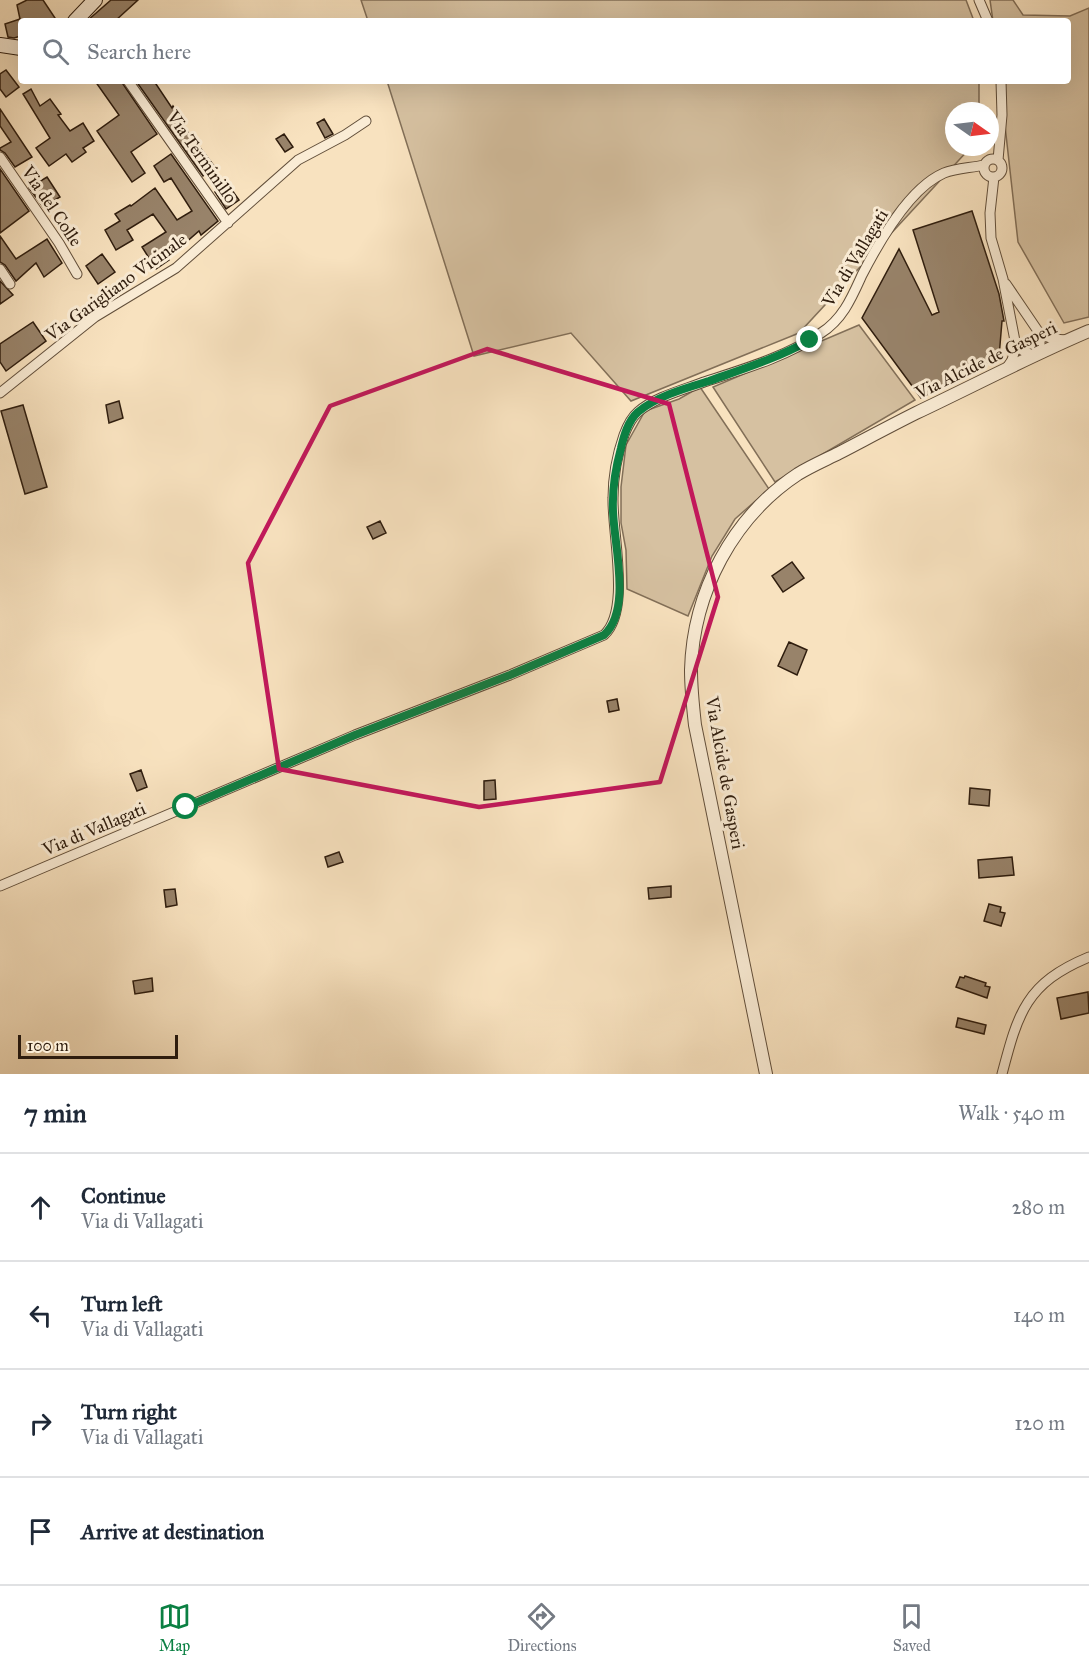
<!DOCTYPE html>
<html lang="en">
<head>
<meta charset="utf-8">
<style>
	:root { --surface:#fff; --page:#f6f6f7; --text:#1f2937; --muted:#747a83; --line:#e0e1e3; --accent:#0b8043 }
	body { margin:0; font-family:"IM FELL Great Primer",serif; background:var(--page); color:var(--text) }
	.compass { position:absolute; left:945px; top:102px; width:54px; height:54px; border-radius:50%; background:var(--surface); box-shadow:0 6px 24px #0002; rotate:104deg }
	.scale { position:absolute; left:18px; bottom:15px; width:160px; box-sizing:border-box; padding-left:6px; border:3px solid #2f1d0e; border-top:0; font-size:16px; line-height:21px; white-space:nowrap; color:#2f1d0e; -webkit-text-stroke:4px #faecd5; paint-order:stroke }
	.stop { position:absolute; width:18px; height:18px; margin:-14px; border:4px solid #0b8043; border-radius:50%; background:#fff }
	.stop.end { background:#0b8043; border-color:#fff; box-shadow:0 2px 6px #0008 }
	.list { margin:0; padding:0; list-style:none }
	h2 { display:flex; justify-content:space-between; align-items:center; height:78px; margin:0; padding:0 24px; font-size:26px }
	h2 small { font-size:20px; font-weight:400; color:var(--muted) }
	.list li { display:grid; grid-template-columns:39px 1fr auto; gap:18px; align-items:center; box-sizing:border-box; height:108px; padding:0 24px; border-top:2px solid var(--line) }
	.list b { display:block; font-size:22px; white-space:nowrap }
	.list p { margin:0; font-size:20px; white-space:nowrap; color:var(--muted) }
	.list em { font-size:20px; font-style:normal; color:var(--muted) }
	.icon { flex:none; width:33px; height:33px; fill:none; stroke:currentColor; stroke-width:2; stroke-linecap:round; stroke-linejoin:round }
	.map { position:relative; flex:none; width:1089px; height:1074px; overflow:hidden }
	.search { position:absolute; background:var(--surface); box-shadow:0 6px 24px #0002; left:18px; right:18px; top:18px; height:66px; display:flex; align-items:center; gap:15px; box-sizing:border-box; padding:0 21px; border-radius:6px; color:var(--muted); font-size:22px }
	.sheet { height:510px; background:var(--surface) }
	nav { display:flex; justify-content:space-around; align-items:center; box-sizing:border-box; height:84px; border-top:2px solid var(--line); background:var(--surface); font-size:16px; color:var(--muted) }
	nav a { display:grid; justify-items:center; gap:3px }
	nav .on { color:var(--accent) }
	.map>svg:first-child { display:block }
	.green { fill:#d6c1a1; stroke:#826f58; stroke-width:1.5 }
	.building { fill:#98836a; stroke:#2f1d0e; stroke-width:1.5 }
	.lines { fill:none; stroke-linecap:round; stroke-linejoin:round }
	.minor-casing { stroke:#614e3a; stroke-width:11 }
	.tertiary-casing { stroke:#614e3a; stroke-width:14 }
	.secondary-casing { stroke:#2f1d0e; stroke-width:16 }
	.minor { stroke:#faecd5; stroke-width:9 }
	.tertiary { stroke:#faecd5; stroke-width:12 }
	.secondary { stroke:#faecd5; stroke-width:14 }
	.route { stroke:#0b8043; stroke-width:8 }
	.marked { fill:none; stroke:#c2185b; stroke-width:4.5; stroke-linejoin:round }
	.labels { text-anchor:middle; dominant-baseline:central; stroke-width:6; stroke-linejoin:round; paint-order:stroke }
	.street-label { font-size:18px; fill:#2f1d0e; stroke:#faecd5 }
</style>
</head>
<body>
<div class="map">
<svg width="1089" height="1074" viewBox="0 0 1089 1074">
	<rect width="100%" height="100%" fill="#f8e2bf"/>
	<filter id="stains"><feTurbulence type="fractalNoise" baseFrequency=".00333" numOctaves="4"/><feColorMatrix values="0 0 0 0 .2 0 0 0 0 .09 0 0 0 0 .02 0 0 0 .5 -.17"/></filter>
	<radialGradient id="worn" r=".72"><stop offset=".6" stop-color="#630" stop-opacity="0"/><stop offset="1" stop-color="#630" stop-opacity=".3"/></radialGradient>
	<path class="green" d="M361,0h605l8,21h-606z
		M990,0h23l10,15 47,1 19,-8v309l-25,6 -46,-81 -18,-161h68v-60h-75z
		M387,81h592v30h-25v36h17l-172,186 -168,68 -60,-68 -97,23z
		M859,325l56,75 -140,82 -62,-95z
		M700,387l69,102 -34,30 -23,37 -24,60 -61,-27 -1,-39 -5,-27v-36l5,-42 19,-34 34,-12z"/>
	<path class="building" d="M27,0h16l14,21h-36v15l-7,2 -6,-1 -3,-13 15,-5 -3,-14z
		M111,0h27l-23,21h-28z
		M6,70l13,17 -13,10 -6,-8v-15z
		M95,81h26l36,53 -26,18 14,21 -13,9 -35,-51 22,-16z
		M136,81h18l18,27 1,-2 11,17 -2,1 33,43 -12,9z
		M31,89l9,17 10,-7 11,15 -3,1 12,16 13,-8 11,18 -11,7 3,4 -14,10 -6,-8 -17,12 -13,-18 14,-10 -27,-44z
		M0,109l32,48 -17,10 -10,-14 -5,-3v-2l11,-6 -11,-16z
		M324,119l9,15 -8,4 -8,-15z
		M284,134l9,13 -8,5 -9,-13z
		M171,154l47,67 -17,14 -2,-4 -31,27 1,2 -13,9 -14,-22 24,-15 -13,-18 -26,16 6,10 -17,10 -11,-20 15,-9 -5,-7 15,-9 1,1 24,-18 22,32 15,-9 -21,-33 -7,4 -10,-16z
		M0,169l29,42 -29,22z
		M47,177l13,20 -17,10 -14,-19z
		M227,183l12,17 -13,9 -11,-17z
		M972,211l27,83 5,27h-2l-3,36 -78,41 -59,-80 37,-69 33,66 7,-3 -26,-82z
		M0,236l16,23 31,-20 15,24 -18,14 -8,-14 -20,18 -11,-16 -5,-3z
		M102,254l13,18 -17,12 -12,-18z
		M0,281l13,14 -13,9z
		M33,322l13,19 -40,30 -6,-9v-18z
		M119,401l4,17 -14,5 -3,-18z
		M23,405l24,82 -22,7 -24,-83z
		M380,521l6,12 -13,6 -6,-12z
		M792,562l12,16 -21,14 -11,-16z
		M789,642l18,8 -10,25 -19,-9z
		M617,699l2,11 -10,2 -2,-11z
		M141,770l6,17 -10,4 -7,-17z
		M495,780l1,19 -12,1v-19z
		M970,788l20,2 -1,16 -20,-2z
		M339,852l4,10 -15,5 -3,-10z
		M1012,857l2,18 -35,3 -1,-18z
		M671,886v11l-22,2 -1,-11z
		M175,889l2,16 -11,2 -2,-17z
		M989,904l12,3 -1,5 5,1 -4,13 -17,-5z
		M965,976l21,7 -1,3 5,1 -3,11 -31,-11 4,-10 4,1z
		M152,978l1,13 -18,3 -2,-13z
		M1088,992l1,21 -28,6 -4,-21z
		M958,1018l28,7 -2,9 -28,-7z"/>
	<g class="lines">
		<g class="minor-casing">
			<path id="minor" d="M979,0l9,21
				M128,81l100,142
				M0,157l59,86 18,31
				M984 168a9 9 0 1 1 18 0a9 9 0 1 1-18 0Z
				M998,160l4,-45 -1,-34
				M994,177l-4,36 1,25 12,41 13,67 -4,14 -6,9
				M0,269l10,15
				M1006,284l34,50 13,5 14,1
				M1016,346l9,6 11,4 4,-12v-10
				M0,393l95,-76 81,-49 122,-108 47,-25 21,-14
				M0,886l355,-151 155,-60 94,-40c27,-24 8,-102 9,-137 0,-21 4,-43 11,-63 3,-8 7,-17 14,-23 17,-15 45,-22 66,-30 40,-13 82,-25 117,-49 22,-14 31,-36 41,-58 17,-33 47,-87 82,-102 12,-5 27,-5 40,-8
				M1002,1074c16,-61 24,-91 87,-117"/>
		</g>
		<g class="tertiary-casing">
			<path id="tertiary" d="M766,1074l-71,-349c-2,-18 -4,-36 -4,-55 2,-78 42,-153 107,-196 13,-8 27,-14 41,-21 25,-13 51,-27 77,-40 57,-27 114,-57 173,-82"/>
		</g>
		<g class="secondary-casing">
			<path id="secondary" d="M75,21l20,-21
				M0,45l21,3"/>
		</g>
		<use href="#minor" class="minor"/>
		<use href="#tertiary" class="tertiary"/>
		<use href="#secondary" class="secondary"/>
	</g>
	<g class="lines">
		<path class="route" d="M186,807l169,-72 155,-60 94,-40c28,-25 10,-90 9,-124 -1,-22 2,-41 8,-63 3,-13 7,-27 17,-36 19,-16 48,-24 71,-31 34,-12 69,-23 101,-41"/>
	</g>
	<path class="marked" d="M487,349l182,55 49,193 -58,185 -181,25 -200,-38 -31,-206 82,-157z"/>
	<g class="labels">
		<g class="street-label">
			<text transform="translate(202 157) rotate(55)">Via Terminillo</text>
			<text transform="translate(52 206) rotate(56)">Via del Colle</text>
			<text transform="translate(855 258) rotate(-59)">Via di Vallagati</text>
			<text transform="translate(116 287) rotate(-36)">Via Garigliano Vicinale</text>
			<text transform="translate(986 360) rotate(-26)">Via Alcide de Gasperi</text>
			<text transform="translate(725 773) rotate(80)">Via Alcide de Gasperi</text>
			<text transform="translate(94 829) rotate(-23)">Via di Vallagati</text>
		</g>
	</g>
	<rect width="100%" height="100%" filter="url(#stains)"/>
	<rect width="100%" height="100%" fill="url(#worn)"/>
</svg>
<svg class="compass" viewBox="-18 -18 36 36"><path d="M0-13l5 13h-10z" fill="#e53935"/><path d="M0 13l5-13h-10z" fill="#747a83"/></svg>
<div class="scale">100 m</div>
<div class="stop" style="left:186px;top:807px"></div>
<div class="stop end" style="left:810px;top:340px"></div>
<div class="search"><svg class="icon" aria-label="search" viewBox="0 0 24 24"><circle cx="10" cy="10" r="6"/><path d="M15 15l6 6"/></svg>Search here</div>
</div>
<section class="sheet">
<h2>7 min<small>Walk · 540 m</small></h2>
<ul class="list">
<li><svg class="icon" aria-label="ahead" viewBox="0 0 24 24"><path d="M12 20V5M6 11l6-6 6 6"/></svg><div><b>Continue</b><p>Via di Vallagati</p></div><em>280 m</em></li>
<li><svg class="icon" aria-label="left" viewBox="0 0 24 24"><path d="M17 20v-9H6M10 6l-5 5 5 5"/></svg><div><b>Turn left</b><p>Via di Vallagati</p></div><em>140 m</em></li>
<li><svg class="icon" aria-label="right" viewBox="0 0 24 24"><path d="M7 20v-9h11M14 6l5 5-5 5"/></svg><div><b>Turn right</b><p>Via di Vallagati</p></div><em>120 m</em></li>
<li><svg class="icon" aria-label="arrive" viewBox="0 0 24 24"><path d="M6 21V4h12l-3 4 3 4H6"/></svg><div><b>Arrive at destination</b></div></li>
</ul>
</section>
<nav>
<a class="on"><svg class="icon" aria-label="map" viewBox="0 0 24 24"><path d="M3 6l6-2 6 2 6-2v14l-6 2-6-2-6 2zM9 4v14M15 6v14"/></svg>Map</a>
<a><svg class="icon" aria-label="directions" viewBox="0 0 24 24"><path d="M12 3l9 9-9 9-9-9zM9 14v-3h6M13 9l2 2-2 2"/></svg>Directions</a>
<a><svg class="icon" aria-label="saved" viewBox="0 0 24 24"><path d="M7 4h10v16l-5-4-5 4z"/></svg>Saved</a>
</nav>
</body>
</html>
